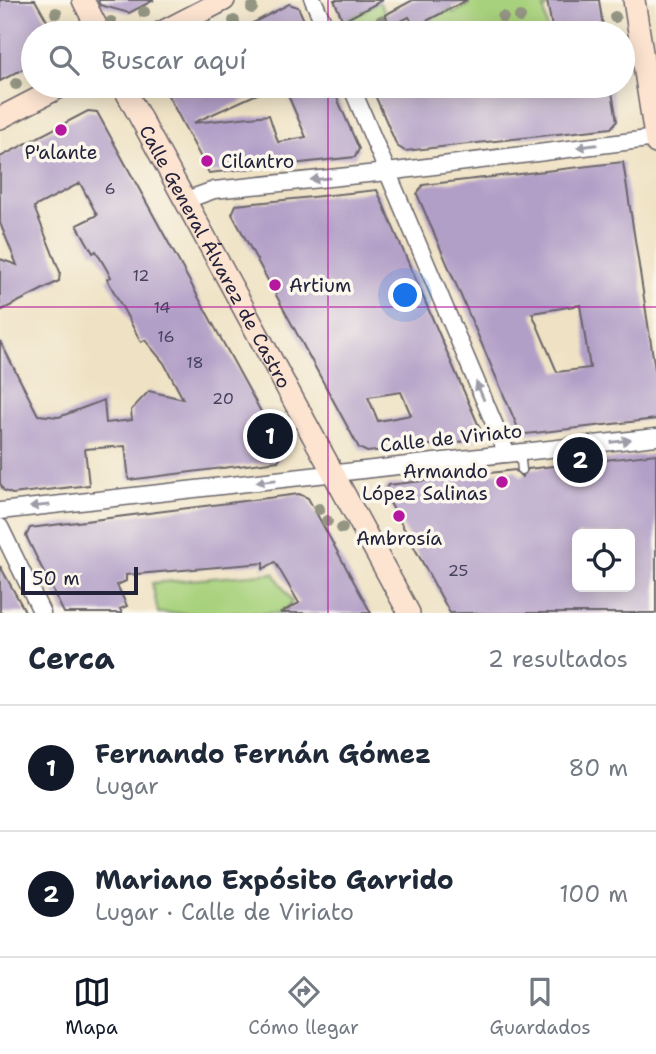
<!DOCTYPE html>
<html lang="es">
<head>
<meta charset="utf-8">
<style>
	:root { --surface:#fff; --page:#f6f6f7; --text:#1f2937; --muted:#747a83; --line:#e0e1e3; --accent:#111827 }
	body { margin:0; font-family:"Shantell Sans",sans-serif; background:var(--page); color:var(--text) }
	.controls { position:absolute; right:21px; bottom:21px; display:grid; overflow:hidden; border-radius:10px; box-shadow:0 4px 18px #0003 }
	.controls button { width:63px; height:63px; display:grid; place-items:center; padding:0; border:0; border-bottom:2px solid var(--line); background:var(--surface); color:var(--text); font:35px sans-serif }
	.scale { position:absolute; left:21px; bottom:18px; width:117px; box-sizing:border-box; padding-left:7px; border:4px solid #22223b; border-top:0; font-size:19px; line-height:24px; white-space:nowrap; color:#22223b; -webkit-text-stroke:5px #fbf7ec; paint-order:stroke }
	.you { position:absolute; left:406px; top:296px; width:24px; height:24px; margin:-18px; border:5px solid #fff; border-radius:50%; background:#1a73e8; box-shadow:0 0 0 10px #1a73e833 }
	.badge { display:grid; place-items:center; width:46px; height:46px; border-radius:50%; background:var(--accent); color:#fff; font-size:23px; font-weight:700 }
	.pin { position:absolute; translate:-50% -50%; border:4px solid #fff; box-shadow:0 2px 7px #0006 }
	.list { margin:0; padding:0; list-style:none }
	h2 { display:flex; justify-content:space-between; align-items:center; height:91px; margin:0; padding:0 28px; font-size:30px }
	h2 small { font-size:23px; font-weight:400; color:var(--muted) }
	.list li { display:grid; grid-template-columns:46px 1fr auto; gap:21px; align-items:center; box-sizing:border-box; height:126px; padding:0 28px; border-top:2px solid var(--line) }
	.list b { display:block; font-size:26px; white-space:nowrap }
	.list p { margin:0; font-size:23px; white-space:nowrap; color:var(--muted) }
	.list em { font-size:23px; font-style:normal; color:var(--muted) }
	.icon { flex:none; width:38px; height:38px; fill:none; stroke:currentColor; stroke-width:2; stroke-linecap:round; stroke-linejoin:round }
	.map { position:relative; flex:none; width:656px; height:613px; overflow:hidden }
	.search { position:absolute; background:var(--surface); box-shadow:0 4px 18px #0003; left:21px; right:21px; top:21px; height:77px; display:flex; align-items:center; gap:18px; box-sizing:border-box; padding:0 24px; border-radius:38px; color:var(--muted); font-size:26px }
	.sheet { height:343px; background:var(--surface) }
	nav { display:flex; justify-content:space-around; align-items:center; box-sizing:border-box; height:98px; border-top:2px solid var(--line); background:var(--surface); font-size:19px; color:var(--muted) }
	nav a { display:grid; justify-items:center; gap:4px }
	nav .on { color:var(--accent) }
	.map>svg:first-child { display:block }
	.green { fill:#a7d17c; stroke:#647a5c; stroke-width:2 }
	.building { fill:#b29fc7; fill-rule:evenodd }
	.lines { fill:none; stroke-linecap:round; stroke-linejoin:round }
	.lane-casing { stroke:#6a656b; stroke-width:11 }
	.street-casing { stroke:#6a656b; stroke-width:19 }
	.secondary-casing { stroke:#6a656b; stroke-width:24 }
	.lane { stroke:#fff; stroke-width:8 }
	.street { stroke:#fff; stroke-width:16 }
	.secondary { stroke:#fde4d1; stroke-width:21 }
	.tree { fill:#949683 }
	.oneway { fill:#9c9ca7 }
	.grid { fill:none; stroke:#b5179e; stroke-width:2; stroke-opacity:0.55 }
	.poi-dot { fill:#b5179e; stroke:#fbf7ec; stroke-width:2.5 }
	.labels { text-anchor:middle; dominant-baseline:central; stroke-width:7; stroke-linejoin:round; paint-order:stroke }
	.number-label { font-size:16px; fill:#46415e }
	.poi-label { font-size:19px; fill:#22223b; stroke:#fbf7ec }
	.street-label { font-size:19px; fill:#22223b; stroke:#fbf7ec }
</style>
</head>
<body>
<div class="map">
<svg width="656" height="613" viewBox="0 0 656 613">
	<rect width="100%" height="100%" fill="#fbf7ec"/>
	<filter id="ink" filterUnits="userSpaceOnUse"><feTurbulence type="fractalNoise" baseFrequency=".0143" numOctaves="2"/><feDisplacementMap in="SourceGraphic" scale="14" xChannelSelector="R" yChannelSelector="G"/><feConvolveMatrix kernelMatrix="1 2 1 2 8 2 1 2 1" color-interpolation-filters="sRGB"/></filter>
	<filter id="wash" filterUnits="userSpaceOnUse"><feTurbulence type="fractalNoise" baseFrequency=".00686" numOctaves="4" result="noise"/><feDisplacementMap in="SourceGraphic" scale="28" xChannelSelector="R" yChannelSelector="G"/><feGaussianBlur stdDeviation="1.57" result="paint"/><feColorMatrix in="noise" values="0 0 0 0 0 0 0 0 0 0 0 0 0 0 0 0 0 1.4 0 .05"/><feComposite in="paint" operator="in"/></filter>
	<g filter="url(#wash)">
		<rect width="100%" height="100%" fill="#efe2c4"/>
		<path class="green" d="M467,0h82l3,7 -8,1 4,25h-122l-4,-9 29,-16 3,5 15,-8z
			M379,2l19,31h-50l-5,-12z
			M274,573l18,29 -9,11h-125l-6,-30z"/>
		<g id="blocks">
			<path class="building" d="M0,0h35l19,33h-21v31l-33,17z
				M98,0h56l-25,13 -29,-8z
				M334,0h49l-40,21z
				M413,0h54l-52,27 -6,-10 -18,9 -6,-11z
				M547,0h52l5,33h-51z
				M289,4l9,3 12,26h-76z
				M163,86h112l-82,37 76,-8 9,27 28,-5 -22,-51h48l27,63 -4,8 -146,16z
				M371,86h240l6,35 -6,7 -206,23 -8,-5z
				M88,111l9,1 186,340 -5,9 -149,19 -4,-34 -40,3 4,36 -77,9 -9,-4 -3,-7v-142l38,74 21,2 45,-17 2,23 26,-3 -1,-10 18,-19 34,8 -19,-36 -19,-23 -4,2 -34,-63 4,-2 -15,-26 -3,2 -16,-28 20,-10 -17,-32 -46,24 26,65 -1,9 -59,30v-52l17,6 -17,-42v-66z
				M623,162l33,214v43l-130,15 -8,-6 -101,-234 6,-9zM580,305l10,63 -33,4 -25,-59z
				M377,190l104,241 -5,9 -109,12 -8,-4 -127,-234 4,-9zM401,392l10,23 -33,6 -10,-24z
				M656,454v159h-206l-66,-121 4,-7 127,-15 7,7 6,-8zM577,534h53v53h-53z
				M299,494l9,4 63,115h-91l19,-10 -24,-41 -12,7v-6l-137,12v6l-9,4 10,21 -7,3 2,4h-58l-38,-77 4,-8z
				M0,566l26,47h-26z"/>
		</g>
	</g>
	<g filter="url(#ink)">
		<use href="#blocks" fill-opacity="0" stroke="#6a656b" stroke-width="2"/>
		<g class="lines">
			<g class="lane-casing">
				<path id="lane" d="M520,452l2,18"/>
			</g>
			<g class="street-casing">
				<path id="street" d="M313,0l15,33
					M351,86l156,368
					M186,200l28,-10 173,-18 269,-34
					M0,511l656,-74
					M0,527l42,86"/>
			</g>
			<g class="secondary-casing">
				<g id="secondary">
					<path d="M83,0l17,33"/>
					<path d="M634,0l22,143"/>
					<path d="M160,33l64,-33"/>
					<path id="s1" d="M123,86l286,527"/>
					<path d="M0,118l62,-32"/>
				</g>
			</g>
			<use href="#lane" class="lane"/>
			<use href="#street" class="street"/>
			<use href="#secondary" class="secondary"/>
		</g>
		<g class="tree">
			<circle cx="252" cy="8" r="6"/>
			<circle cx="144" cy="12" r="6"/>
			<circle cx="56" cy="13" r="6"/>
			<circle cx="503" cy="17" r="6"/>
			<circle cx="520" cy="17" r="6"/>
			<circle cx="615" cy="17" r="6"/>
			<circle cx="234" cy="21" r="6"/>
			<circle cx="381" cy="21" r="6"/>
			<circle cx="111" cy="22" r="6"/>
			<circle cx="16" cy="84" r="6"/>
			<circle cx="319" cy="509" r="6"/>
			<circle cx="327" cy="521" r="6"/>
			<circle cx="342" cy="528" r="6"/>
		</g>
		<defs><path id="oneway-solid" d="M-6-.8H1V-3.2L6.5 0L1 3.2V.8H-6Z" transform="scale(1.75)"/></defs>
		<g class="oneway">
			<use href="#oneway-solid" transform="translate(587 146) rotate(172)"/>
			<use href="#oneway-solid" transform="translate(320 179) rotate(174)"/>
			<use href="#oneway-solid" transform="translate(480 391) rotate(-113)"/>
			<use href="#oneway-solid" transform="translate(621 441) rotate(-7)"/>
			<use href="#oneway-solid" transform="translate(266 481) rotate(174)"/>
			<use href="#oneway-solid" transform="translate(40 506) rotate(174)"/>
		</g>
	</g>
	<path class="grid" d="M328,0v33M328,86v527M0,307h656"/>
	<g class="poi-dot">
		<circle cx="61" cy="130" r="7"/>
		<circle cx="207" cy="161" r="7"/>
		<circle cx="275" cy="285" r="7"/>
		<circle cx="502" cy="482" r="7"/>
		<circle cx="399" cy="516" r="7"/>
	</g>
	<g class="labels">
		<g class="number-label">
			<text x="110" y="188">6</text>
			<text x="141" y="275">12</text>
			<text x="162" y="307">14</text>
			<text x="166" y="336">16</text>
			<text x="195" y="362">18</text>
			<text x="223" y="398">20</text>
			<text x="458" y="570">25</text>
		</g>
		<g class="poi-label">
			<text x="61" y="152">P'alante</text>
			<text x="221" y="161" text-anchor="start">Cilantro</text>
			<text x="289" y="285" text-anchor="start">Artium</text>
			<text x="488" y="471" text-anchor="end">Armando<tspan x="488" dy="22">López Salinas</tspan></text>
			<text x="399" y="538">Ambrosía</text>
		</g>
		<g class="street-label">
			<text stroke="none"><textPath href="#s1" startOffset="194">Calle General Álvarez de Castro</textPath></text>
			<text transform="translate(451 438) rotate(-6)">Calle de Viriato</text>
		</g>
	</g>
</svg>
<div class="controls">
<button><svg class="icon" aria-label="locate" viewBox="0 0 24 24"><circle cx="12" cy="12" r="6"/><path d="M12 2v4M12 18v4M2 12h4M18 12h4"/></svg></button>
</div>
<div class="scale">50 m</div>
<div class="you"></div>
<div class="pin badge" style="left:270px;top:436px">1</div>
<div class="pin badge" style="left:580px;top:460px">2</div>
<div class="search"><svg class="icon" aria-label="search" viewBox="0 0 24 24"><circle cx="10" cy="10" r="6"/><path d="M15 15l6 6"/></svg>Buscar aquí</div>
</div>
<section class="sheet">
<h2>Cerca<small>2 resultados</small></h2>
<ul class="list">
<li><span class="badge">1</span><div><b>Fernando Fernán Gómez</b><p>Lugar</p></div><em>80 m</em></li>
<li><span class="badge">2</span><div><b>Mariano Expósito Garrido</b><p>Lugar · Calle de Viriato</p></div><em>100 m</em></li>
</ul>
</section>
<nav>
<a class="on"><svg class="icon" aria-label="map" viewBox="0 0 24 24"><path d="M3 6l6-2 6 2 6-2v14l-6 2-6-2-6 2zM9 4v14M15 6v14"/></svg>Mapa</a>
<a><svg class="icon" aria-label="directions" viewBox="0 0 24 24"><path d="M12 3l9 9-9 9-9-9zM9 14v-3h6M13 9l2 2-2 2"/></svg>Cómo llegar</a>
<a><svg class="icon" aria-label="saved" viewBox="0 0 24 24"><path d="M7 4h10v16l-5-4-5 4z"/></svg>Guardados</a>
</nav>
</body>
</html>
